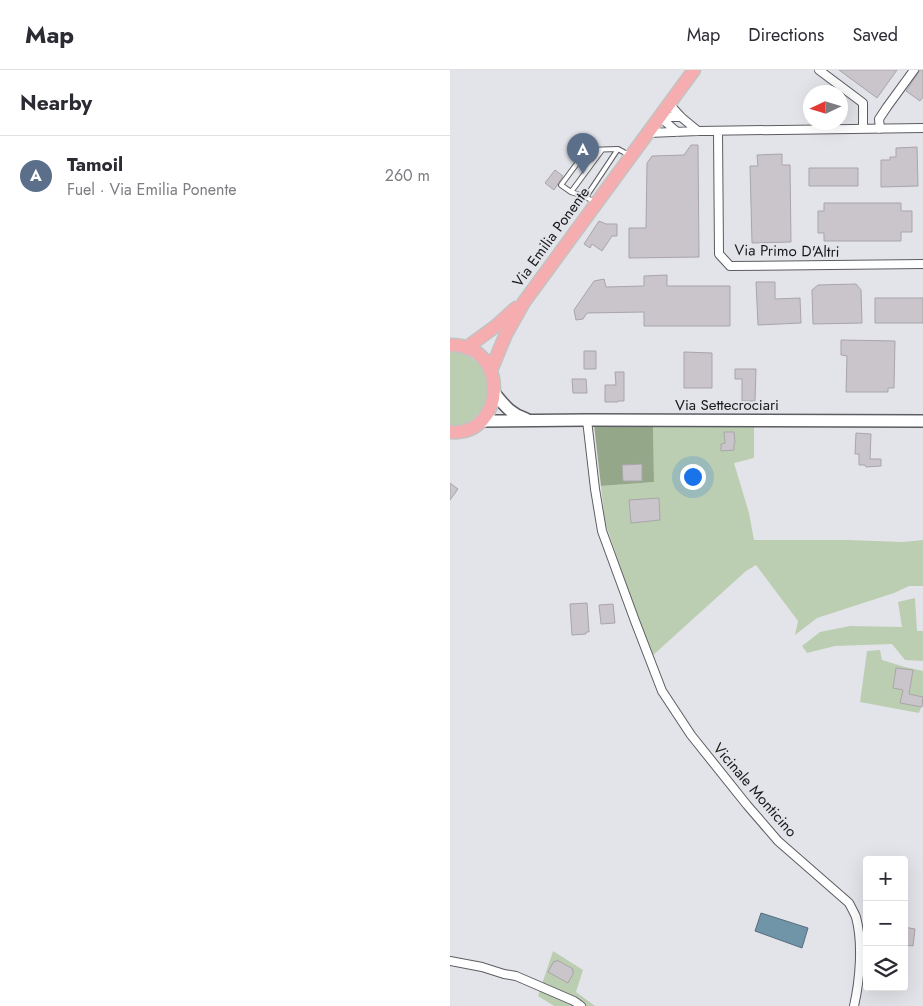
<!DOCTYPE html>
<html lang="en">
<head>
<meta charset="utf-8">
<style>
	:root { --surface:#fff; --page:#f7f7f7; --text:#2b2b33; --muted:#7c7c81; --line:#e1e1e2; --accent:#b45309 }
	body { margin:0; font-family:Jost,sans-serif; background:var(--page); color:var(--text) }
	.controls { position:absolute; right:15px; bottom:15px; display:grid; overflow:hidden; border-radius:5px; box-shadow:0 5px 20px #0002 }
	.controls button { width:45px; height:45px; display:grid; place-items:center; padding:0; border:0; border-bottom:1px solid var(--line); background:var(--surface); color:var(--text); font:25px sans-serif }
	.compass { position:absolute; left:353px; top:15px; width:45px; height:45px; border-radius:50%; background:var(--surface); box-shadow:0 5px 20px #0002; rotate:266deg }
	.you { position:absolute; left:242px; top:406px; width:18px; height:18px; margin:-12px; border:4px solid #fff; border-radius:50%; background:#1a73e8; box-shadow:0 0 0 8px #1a73e833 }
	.badge { display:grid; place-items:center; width:32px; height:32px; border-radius:50%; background:var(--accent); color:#fff; font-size:16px; font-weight:700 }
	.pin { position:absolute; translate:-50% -41px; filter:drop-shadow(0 1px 2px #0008) }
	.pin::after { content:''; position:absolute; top:26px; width:18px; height:15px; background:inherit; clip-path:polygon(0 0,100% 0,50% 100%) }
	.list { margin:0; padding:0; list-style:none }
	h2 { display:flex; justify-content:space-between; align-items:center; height:65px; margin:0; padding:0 20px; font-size:21px }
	h2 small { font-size:16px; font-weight:400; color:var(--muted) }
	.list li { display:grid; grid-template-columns:32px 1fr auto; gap:15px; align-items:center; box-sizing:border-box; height:80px; padding:0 20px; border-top:1px solid var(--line) }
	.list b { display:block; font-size:19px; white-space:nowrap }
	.list p { margin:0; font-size:16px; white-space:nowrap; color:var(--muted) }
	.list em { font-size:16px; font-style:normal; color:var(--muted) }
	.icon { flex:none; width:28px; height:28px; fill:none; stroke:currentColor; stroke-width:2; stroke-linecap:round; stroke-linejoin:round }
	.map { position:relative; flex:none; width:473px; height:936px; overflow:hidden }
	header { display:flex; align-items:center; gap:30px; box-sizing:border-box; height:70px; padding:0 25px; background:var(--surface); border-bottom:1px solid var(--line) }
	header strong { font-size:24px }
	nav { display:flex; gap:28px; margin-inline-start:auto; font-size:18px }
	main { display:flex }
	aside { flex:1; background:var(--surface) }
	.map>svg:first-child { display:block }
	.green { fill:#bcceb1 }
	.forest { fill:#94a889 }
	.water { fill:#7094a8; stroke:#566f7d }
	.building { fill:#c9c5ca; stroke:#a9a5aa }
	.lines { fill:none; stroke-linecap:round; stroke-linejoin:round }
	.lane-casing { stroke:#5c5d62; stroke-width:6 }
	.street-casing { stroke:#5c5d62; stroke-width:10 }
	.secondary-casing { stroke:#5c5d62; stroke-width:14 }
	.primary-casing { stroke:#c3c3c3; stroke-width:15 }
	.lane { stroke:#fff; stroke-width:4 }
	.street { stroke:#fff; stroke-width:8 }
	.secondary { stroke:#fff; stroke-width:11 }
	.primary { stroke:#f5adaf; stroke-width:12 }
	.labels { text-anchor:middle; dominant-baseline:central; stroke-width:4; stroke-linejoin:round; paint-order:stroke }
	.street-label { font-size:15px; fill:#18181a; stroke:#e3e4e9 }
</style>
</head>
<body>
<header>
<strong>Map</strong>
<nav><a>Map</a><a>Directions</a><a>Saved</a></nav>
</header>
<main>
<aside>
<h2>Nearby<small></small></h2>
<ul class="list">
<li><span class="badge" style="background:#5c6f8a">A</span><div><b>Tamoil</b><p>Fuel · Via Emilia Ponente</p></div><em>260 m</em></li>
</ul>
</aside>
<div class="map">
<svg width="473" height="936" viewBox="0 0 473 936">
	<rect width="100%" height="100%" fill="#e3e4e9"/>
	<path class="green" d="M3,281c8,2 15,4 21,9 29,21 10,68 -24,66v-74z
		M203,354l101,1v33l-20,5 15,50 5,27h93l56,2 20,-2v46h-14l-15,7 -77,25 -22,17 3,-14 -42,-56 -10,6 -95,86 -46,-135 -4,-36 53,-4z
		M465,528l2,33h6v30l-18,-1 -13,-16 -57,2 -28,7 -5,-7 18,-14 30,-6 52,1 -4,-25z
		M430,580l2,10 23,7 18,4v31l-4,11 -59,-11 7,-51z
		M103,881l30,19 -7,22 19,14h-41l-16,-10z"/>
	<path class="forest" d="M203,354l1,58 -53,4 -7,-61z"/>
	<path class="water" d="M311,843l47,15 -6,20 -47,-17z"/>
	<path class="building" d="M389,0h58l-20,28z
		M470,0h3v27l-3,4 -14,-10z
		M241,75h7l1,112 -70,1v-30h17l1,-65 5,-7 32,-1z
		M467,77l1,39 -37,1v-27h9v-3h6v-9z
		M332,84v11h8l1,77 -39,1 -2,-77h8l-1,-11z
		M359,98h49v18h-49z
		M105,100l8,6 -9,14 -9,-7z
		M374,133h77v8h11v21h-11v9h-77v-8h-6v-22h6z
		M149,151l7,3h11v12h-5l-10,15 -10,-7 -2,4 -6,-4z
		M217,205v11h63v40h-86v-14l-57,1 -4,6 -7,1 -2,-10 20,-29 10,-2 2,8 38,-1v-10z
		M306,212h19v17l25,-1 1,25 -43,2z
		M406,214l5,6 1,33 -49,1 -1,-34 6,-5z
		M425,228h48v25h-48z
		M391,270l54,1 -1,47h-6v4h-42l1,-36 -6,-1z
		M134,281h12v18h-12z
		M234,282l28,1v35h-28z
		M285,299h21l-1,32h-13v-22h-7z
		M165,302h9v29h-6v1h-13v-17h11z
		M122,309h14l1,14h-14z
		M274,362h10l1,11h-1v7l-13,1v-7l4,-1z
		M406,363l15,1 -1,25h11v7l-15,1 -1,-2h-6v-11h-4z
		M192,394v17h-19l-1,-16z
		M0,413l8,6 -8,11z
		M209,428l1,22 -29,3 -2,-23z
		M137,533l2,29h-3v2l-14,1 -2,-31z
		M163,534l2,19 -14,1 -2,-19z
		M446,598l17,2 -4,24 14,3 -1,10 -22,-4 3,-13 -10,-2z
		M454,857l11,2 -2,17 -9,-1z
		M107,890l16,9 -1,2 2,1 -6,11 -20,-11 6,-11 2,1z"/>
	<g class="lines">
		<g class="lane-casing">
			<path id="lane" d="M121,122l31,-42
				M136,127l-15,-5 -10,-7 26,-35 31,-1
				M144,132l-8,-5 32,-48 11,6"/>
		</g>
		<g class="street-casing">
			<path id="street" d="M369,0l44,33v26
				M219,34l12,13 17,14
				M210,47l17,15
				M210,47h21
				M430,59l-1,-10 8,-12 27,-37
				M268,61l1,123 11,12 193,-2
				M198,63l50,-2 225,-3
				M137,350l8,69 7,42 33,90 27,70 29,44 56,70 31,36 71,62c2,4 5,9 7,14 7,26 4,63 -2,89
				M0,891l32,6 22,7 12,2 58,25 7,5"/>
		</g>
		<g class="secondary-casing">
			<path id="secondary" d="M45,324c10,12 16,20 31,25
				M32,351l105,-1 336,1"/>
		</g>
		<g class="primary-casing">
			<path id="primary" d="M0,275c61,-1 56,92 0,87
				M16,278l30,-22 20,-18
				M41,300l15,-36 18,-32 170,-232"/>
		</g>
		<use href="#lane" class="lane"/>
		<use href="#street" class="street"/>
		<use href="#secondary" class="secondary"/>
		<use href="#primary" class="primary"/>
	</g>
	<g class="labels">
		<g class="street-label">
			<text transform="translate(101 167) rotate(-54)">Via Emilia Ponente</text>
			<text transform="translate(337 181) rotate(1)">Via Primo D'Altri</text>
			<text x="277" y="335">Via Settecrociari</text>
			<text transform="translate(305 720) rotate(49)">Vicinale Monticino</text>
		</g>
	</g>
</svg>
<div class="controls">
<button>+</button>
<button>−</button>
<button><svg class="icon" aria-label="layers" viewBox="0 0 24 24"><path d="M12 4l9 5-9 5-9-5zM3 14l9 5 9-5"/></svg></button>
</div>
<svg class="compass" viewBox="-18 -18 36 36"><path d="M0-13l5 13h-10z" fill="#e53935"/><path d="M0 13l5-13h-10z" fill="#7c7c81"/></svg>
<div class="you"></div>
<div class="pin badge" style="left:133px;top:104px;background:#5c6f8a">A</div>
</div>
</main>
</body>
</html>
